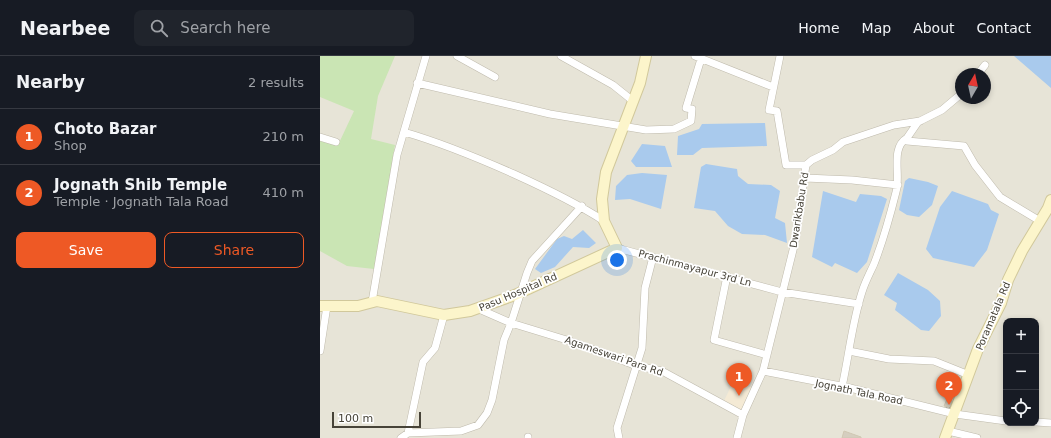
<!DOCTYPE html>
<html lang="en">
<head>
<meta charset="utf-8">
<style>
	:root { --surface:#171b24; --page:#20242c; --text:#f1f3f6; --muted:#9ea1a6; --line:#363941; --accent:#ee5925 }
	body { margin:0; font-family:"DejaVu Sans",sans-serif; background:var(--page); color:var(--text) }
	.controls { position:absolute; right:12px; bottom:12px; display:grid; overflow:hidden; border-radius:8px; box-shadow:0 2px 6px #0003 }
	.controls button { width:36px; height:36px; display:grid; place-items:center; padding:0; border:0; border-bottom:1px solid var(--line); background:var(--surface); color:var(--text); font:20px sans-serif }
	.compass { position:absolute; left:635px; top:12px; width:36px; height:36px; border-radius:50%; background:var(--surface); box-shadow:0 2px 6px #0003; rotate:9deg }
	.scale { position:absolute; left:12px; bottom:10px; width:89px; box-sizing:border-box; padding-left:4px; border:2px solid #474338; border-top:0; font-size:11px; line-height:14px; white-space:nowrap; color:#474338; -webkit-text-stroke:3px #fff; paint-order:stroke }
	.you { position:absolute; left:297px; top:204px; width:14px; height:14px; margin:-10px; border:3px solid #fff; border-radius:50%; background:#1a73e8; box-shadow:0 0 0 6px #1a73e833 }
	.badge { display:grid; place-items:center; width:26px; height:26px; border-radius:50%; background:var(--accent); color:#fff; font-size:13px; font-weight:700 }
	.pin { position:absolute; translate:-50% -33px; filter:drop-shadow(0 1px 2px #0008) }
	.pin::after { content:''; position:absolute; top:21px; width:14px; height:12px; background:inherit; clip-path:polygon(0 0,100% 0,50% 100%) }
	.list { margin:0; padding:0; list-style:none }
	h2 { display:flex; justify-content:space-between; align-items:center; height:52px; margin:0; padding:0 16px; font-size:17px }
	h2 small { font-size:13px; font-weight:400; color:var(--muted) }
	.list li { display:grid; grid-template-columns:26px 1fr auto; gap:12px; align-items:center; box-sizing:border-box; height:56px; padding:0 16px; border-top:1px solid var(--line) }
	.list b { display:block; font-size:15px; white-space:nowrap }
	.list p { margin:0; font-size:13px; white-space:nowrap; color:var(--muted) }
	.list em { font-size:13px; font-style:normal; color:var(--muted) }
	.actions { display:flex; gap:8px; padding:12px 16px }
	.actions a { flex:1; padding:9px 0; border:1px solid var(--accent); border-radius:8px; text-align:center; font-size:14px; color:var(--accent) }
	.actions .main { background:var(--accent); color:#fff }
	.icon { flex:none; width:22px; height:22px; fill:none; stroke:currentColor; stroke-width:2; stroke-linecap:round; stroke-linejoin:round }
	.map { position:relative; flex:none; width:731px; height:382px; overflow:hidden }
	header { display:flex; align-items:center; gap:24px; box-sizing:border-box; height:56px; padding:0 20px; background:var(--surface); border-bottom:1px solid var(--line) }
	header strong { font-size:19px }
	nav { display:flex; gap:22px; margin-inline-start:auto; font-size:14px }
	.search { width:280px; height:36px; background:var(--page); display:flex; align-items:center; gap:10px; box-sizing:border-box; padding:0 14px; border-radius:8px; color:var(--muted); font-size:15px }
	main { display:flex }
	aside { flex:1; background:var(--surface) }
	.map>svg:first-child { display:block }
	.residential { fill:#e7e4d7; fill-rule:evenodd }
	.commercial { fill:#f4ead5 }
	.green { fill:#cae5b4 }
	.water { fill:#a9caed }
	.building { fill:#d5cebf; stroke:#cfc7b2; filter:url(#shadow) }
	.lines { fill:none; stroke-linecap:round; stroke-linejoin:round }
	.street-casing { stroke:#bfbaac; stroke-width:8 }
	.secondary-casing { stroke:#d1c89b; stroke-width:12 }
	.street { stroke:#fff; stroke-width:7 }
	.secondary { stroke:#fcf5cb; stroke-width:10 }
	.labels { text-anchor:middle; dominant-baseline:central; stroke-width:3.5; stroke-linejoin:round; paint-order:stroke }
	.street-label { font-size:10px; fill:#474338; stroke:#fff }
</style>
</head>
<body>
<header>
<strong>Nearbee</strong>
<div class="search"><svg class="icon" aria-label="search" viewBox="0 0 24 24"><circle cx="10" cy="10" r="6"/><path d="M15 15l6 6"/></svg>Search here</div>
<nav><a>Home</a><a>Map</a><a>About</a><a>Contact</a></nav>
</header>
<main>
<aside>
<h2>Nearby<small>2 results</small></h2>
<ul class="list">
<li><span class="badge">1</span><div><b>Choto Bazar</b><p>Shop</p></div><em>210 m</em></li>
<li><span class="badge">2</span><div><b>Jognath Shib Temple</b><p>Temple · Jognath Tala Road</p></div><em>410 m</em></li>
</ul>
<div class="actions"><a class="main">Save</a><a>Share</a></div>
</aside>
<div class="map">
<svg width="731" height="382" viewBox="0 0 731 382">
	<defs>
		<filter id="shadow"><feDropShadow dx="2" dy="2" stdDeviation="0" flood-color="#0004"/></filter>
	</defs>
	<rect width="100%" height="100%" fill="#f4f1e9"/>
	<path class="residential" d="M0,0h731v382h-731zM641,18h24v24h-24zM686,265h30v102h-30z"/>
	<path class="commercial" d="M414,324l20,9 -11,25 -20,-11z"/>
	<path class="green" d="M0,0h75l-17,40 -7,43 24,6 -21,124 -27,-3 -27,-15v-112l18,6 16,-34 -34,-14z"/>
	<path class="water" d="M694,0h37v32z
		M445,67l2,23 -65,2 -9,7h-16l1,-19 21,-7 3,-5z
		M322,88l23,2 7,21h-36l-5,-6z
		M386,108l31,5 1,7 10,8 23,1 9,6 -5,27 10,5 2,20 -22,-8 -23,-1 -14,-8 -13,-15 -21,-3 7,-41z
		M322,117l25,2 -6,34 -31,-10 -15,1 1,-14 11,-11z
		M589,122l19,4 10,4 -6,19 -13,12 -12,-2 -8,-5 6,-29z
		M503,135l33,11 4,-8 21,2 6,3 -20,63 -10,11 -22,-10 -3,4 -20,-10z
		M632,135l36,13 3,6 8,4 -12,36 -13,17 -41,-9 -7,-9 14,-42z
		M263,174l13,13 -7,5 -16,-1 -18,20 -14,6 -6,-4 22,-30 7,-3 8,3z
		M578,217l30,17 12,11 1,15 -12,15 -8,-1 -26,-20 2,-7 -13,-8z"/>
	<path class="building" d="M627,343l5,2 -3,6 -5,-1z
		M524,375l17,6v1h-19z"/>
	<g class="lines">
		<g class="street-casing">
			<path id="street" d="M137,0l38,21
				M241,0l52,29 20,16
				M375,0l78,31
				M460,0l-11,54 8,1 9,54h20
				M658,18l7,-9
				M97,27l133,31 96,16 28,-1 17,-8 1,-12 -6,-1 15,-49
				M641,38l-19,16 -24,12 -11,16v3l57,5 11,19 25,32 40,24
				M84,76c38,11 74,26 110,42 31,14 61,28 90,47
				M0,81l16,5
				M486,109l6,-5 21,-10 10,-8 51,-17 26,-4
				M485,122l47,2 46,5
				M297,192l165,44 77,12
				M407,220l-13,64 53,15
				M52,246l25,-147 29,-99
				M159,253l32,14 59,18 67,25 25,5 81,44
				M0,295l7,-45
				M529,295l40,8 45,2 35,14
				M443,315l83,16 109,27 51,7
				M522,331c7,-32 10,-64 20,-95 3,-10 8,-19 12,-28 9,-23 16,-48 22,-72 5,-17 -6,-44 11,-54
				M716,366l15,1
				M628,375l29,7
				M88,377l15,-71 12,-14 9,-33
				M81,382l7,-5 53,-2 17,-6 9,-12 5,-13 12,-60 7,-17 16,-50 5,-12 50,-55
				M208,382v-1
				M299,382l-2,-10 25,-80 3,-60 8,-31
				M417,382l6,-23 20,-44 32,-129 11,-77"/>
		</g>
		<g class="secondary-casing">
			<path id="secondary" d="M0,250h38l19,-5 67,14 26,-4 45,-16 102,-47 -13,-27 -2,-22 4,-27 34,-89 6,-27
				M625,382l33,-89 23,-46 7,-23 14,-29 26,-43 3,-8"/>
		</g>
		<use href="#street" class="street"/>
		<use href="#secondary" class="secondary"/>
	</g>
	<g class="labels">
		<g class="street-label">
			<text transform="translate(479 154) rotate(-81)">Dwarikbabu Rd</text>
			<text transform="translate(375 212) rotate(15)">Prachinmayapur 3rd Ln</text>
			<text transform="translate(198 236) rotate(-23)">Pasu Hospital Rd</text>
			<text transform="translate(673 260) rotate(-67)">Poramatala Rd</text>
			<text transform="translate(294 300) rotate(19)">Agameswari Para Rd</text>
			<text transform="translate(539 336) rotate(12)">Jognath Tala Road</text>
		</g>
	</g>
</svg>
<div class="controls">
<button>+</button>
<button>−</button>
<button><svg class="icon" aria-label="locate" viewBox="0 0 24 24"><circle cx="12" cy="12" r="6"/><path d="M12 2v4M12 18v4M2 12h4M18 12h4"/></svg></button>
</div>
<svg class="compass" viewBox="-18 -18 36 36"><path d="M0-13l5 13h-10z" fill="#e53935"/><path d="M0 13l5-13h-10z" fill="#9ea1a6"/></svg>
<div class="scale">100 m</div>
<div class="you"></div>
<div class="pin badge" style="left:419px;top:340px">1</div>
<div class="pin badge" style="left:629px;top:349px">2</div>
</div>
</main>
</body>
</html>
